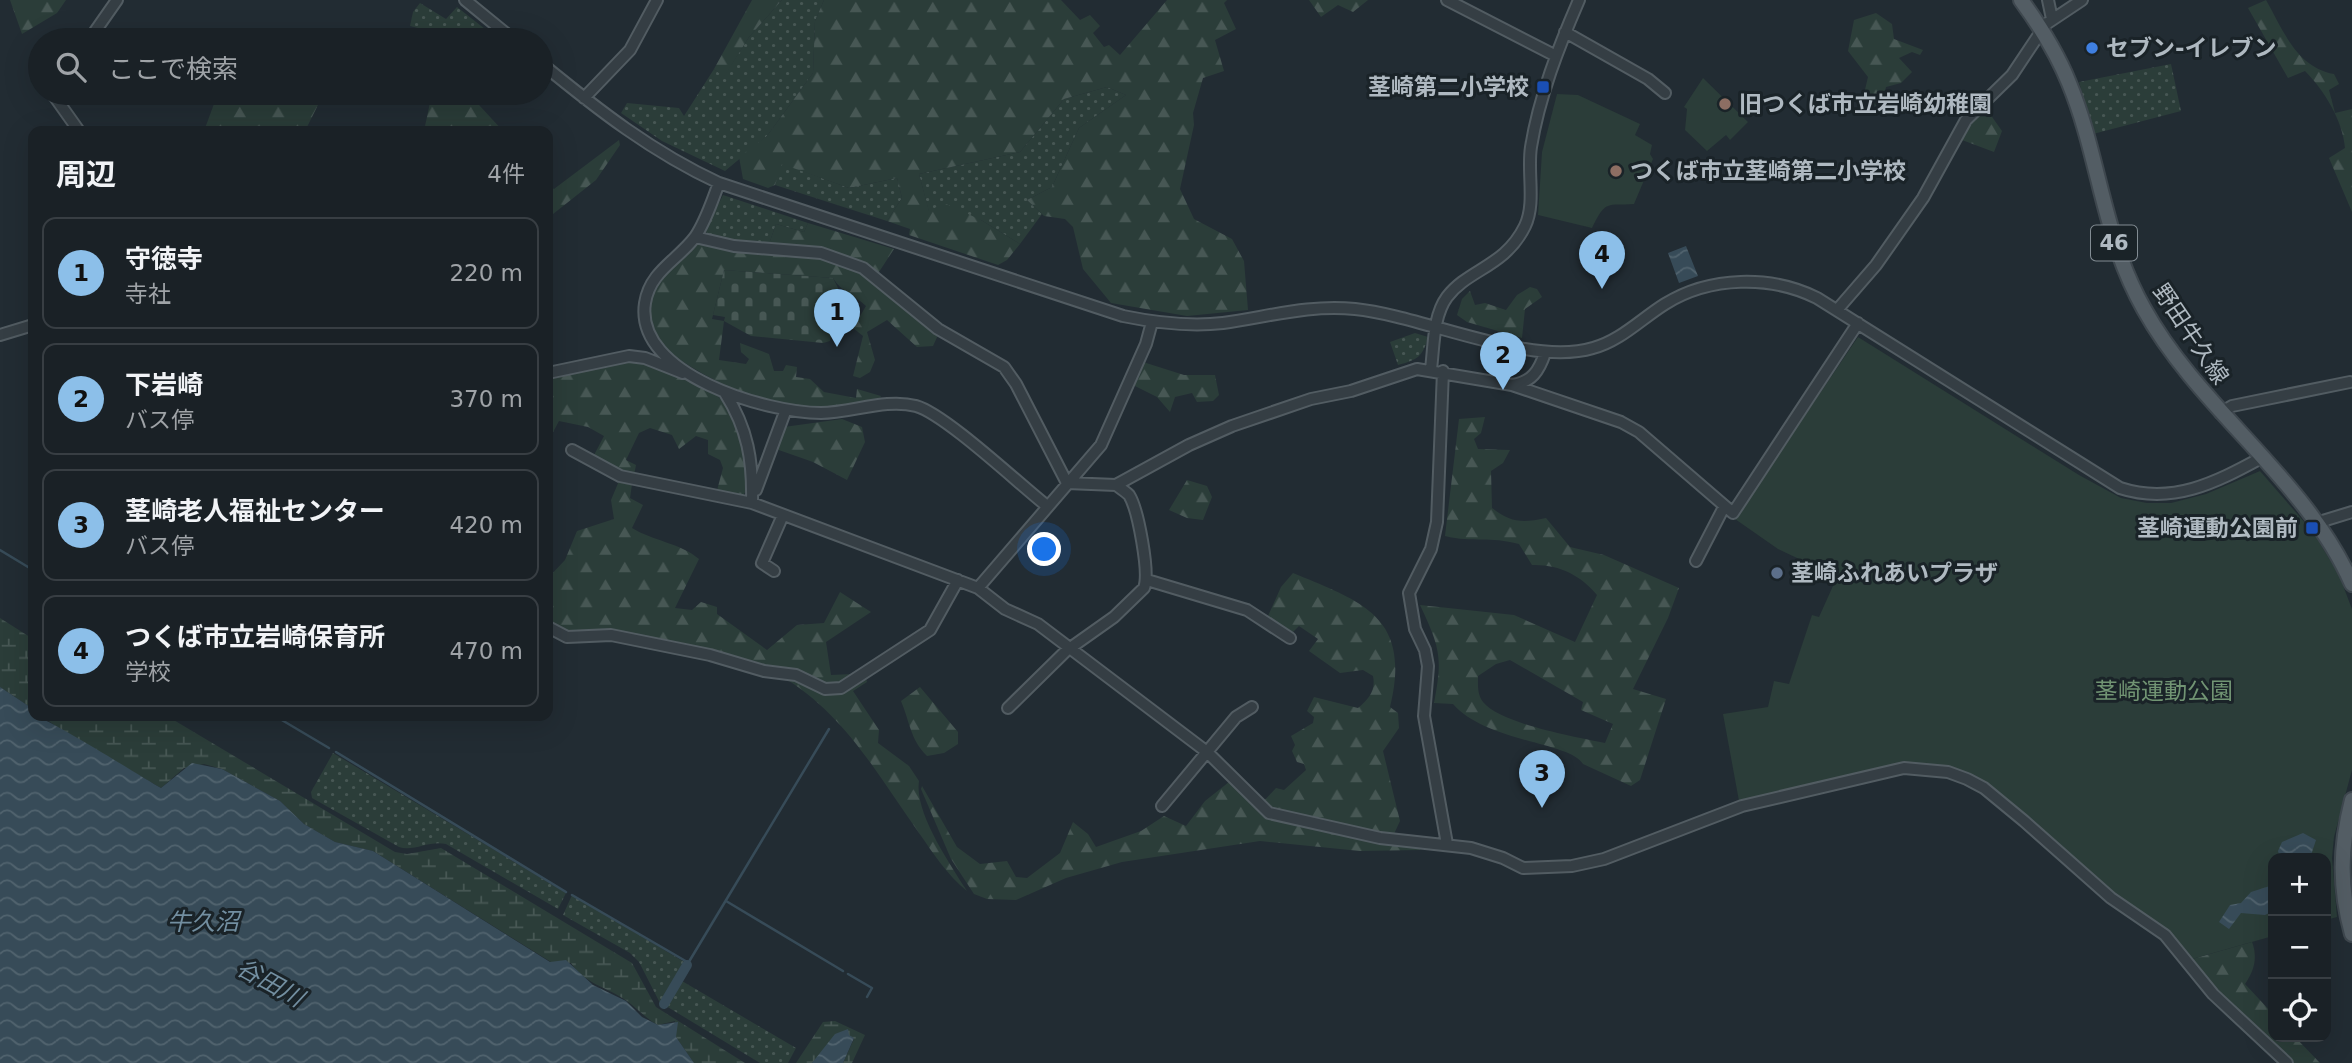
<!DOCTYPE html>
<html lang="ja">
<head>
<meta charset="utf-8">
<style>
	:root { --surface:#1a2126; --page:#23292e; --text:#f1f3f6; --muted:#9fa3a7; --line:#383e43; --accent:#8cbfe9 }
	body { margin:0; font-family:"DejaVu Sans","Noto Sans JP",sans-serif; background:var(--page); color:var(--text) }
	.controls { position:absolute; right:21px; bottom:21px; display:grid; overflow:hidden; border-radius:14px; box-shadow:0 7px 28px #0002 }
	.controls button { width:63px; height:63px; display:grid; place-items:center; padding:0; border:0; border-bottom:2px solid var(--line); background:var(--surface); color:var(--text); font:35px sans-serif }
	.you { position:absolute; left:1045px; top:550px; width:24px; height:24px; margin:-18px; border:5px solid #fff; border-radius:50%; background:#1a73e8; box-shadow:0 0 0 10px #1a73e833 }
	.badge { display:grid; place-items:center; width:46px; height:46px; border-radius:50%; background:var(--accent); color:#111; font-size:23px; font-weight:700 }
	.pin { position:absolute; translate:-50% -58px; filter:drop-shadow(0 2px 4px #0008) }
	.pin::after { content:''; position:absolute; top:37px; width:24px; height:21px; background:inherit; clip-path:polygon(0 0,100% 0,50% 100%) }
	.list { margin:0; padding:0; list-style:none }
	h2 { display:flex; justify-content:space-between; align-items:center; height:91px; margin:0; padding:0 28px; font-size:30px }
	h2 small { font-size:23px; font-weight:400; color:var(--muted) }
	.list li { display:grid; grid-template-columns:46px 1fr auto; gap:21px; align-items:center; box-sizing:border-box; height:112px; margin:0 14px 14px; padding:0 14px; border:2px solid var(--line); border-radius:14px }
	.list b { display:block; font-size:26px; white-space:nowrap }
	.list p { margin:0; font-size:23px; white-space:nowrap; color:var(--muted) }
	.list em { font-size:23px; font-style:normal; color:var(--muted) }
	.icon { flex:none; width:38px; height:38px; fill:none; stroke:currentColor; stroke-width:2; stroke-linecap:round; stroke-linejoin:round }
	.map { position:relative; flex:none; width:2352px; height:1063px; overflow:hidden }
	.search { position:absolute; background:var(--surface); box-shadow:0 7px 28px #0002; left:28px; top:28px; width:525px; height:77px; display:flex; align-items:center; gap:18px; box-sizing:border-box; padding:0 24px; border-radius:38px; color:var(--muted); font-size:26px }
	.panel { position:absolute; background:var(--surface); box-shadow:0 7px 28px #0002; left:28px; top:126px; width:525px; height:595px; border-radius:14px }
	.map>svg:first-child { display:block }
	.grass { fill:url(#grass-dots) }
	.forest { fill:url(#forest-firs); fill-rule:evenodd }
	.wetland { fill:url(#wetland-marsh) }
	.cemetery { fill:url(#cemetery-stones) }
	.park { fill:#2b3d39 }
	.water { fill:url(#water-waves) }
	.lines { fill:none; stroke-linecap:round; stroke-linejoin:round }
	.stream { stroke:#374b58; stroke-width:2.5 }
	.canal { stroke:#374b58; stroke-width:10 }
	.minor-casing { stroke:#525c62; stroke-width:14 }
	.major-casing { stroke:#3e474e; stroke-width:18 }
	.minor { stroke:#353e44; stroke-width:10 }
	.major { stroke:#535d64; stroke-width:14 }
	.shop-dot { fill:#3f7fe0; stroke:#1a2328; stroke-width:2.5 }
	.transit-dot { fill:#1a4fb4; stroke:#1a2328; stroke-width:2.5 }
	.education-dot { fill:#8d6e63; stroke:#1a2328; stroke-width:2.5 }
	.service-dot { fill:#5c6f8a; stroke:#1a2328; stroke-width:2.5 }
	.labels { text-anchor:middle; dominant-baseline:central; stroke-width:6; stroke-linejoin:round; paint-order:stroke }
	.shield { fill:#1a2328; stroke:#828c93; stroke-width:2 }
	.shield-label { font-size:21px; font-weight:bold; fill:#afb9c1 }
	.poi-label { font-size:23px; font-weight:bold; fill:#afb9c1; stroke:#1a2328; text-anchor:start }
	.street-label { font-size:23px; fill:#afb9c1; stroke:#1a2328 }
	.park-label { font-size:23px; fill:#719473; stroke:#1a2328 }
	.water-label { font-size:24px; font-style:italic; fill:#738fa1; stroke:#1a2328 }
</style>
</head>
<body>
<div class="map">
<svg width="2352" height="1063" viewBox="0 0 2352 1063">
	<defs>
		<pattern id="grass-dots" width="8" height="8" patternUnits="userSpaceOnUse" patternTransform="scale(1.75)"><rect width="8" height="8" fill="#2b3d39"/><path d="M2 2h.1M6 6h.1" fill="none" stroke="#475754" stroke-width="1.8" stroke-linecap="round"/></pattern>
		<pattern id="forest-firs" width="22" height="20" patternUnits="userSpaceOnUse" patternTransform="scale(1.75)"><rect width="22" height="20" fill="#2b3d39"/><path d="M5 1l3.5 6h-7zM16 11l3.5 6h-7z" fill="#475754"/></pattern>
		<pattern id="wetland-marsh" width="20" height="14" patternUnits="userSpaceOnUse" patternTransform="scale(1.75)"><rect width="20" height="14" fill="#2b3d39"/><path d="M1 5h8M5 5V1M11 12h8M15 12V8" fill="none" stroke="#475754"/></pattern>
		<pattern id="cemetery-stones" width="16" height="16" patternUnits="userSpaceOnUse" patternTransform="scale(1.75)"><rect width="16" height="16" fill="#2b3d39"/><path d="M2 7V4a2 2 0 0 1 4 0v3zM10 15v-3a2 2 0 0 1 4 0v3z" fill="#475754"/></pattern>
		<pattern id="water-waves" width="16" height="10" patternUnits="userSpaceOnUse" patternTransform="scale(1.75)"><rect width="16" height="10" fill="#374b58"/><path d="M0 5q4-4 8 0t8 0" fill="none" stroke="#51636e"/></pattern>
	</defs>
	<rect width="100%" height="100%" fill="#222c33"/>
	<path class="grass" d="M782,0h42l-9,21 -2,52 -46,63 -42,35 -63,-30 -41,-28 6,-10 52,5 5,8 30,-47 10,7 25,-39z
		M420,3l26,16 11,-12 42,33h-83l2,-12 -8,-2 3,-14z
		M2171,64l10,47 -88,23 -14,-52z
		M1107,87l19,8 -47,33 -27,59 -25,13 15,14 -22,30 -39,-24 -52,-8 -10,-38 101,-22 44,-53z
		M781,163l68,25 48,-10 5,20 -15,23 -112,-36z
		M723,195l85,28 -4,9 -28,-8 -7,20 -55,-5 -9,-8z
		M1415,333l13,4c-5,20 -11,23 -30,28l-8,-23z
		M333,753l233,140 -8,16 -112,-65c-17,-4 -32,8 -47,3l-87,-49 -1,-6z
		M572,895l114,68 -25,42 -22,-43 -9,-9 -67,-38z
		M682,981l114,67 -8,15h-28l-94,-57z"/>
	<path class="forest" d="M10,0h56l-9,13 -35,21z
		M752,0h30l-33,37 -25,40 -10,-8z
		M824,0h237l19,20 10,-5 10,11 -7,7 11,14 5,-2 11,10 47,-55h60l-3,3 12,26 -21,11 9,31 -21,7 -10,35 1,12 -14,64 14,30 38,20 12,22 4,49 -61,6 -76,-13 -28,-34 -10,-42 -8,-8 -21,-3 -17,-16 25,-13 27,-59 47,-33 -19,-8 -43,12 -44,53 -101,22 10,37 15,-8 37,17 39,24 -13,16 -9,5 -89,-30 1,-6 -23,-8 15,-23 -5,-20 -48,10 -67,-24 -7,21 -7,3 -25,-9 -4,-22 28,-21 46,-63 2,-52z
		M1309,0h59l-15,12 -15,-7 -17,12z
		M2266,0c17,30 30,67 68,74l5,10 -10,6 6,23 17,-4v103l-23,-54 16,-10c-2,-27 -21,-58 -40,-77l-17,7 -40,-70z
		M1876,13l16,11 2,15 29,11 -3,5 -8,-3 -13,6 13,14 -11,11 -15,4 -3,13 -8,6 -11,-12 4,-17 -20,-26 6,-31z
		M218,93h106l-17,34 -21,4h-82z
		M432,93h36l35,38h-79z
		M1985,112l5,2 12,17 -8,21 -32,-12 13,-23z
		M619,140l1,5 -24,35 -48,38v-33l6,4z
		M808,223l86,26 -17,26 -36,-21 -72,-10 7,-20 28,8z
		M696,242l129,15 35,14 78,64 -5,11 -16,1 -30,-27 -20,12 8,28 -5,12 -10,6 -7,-2 10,-40 -10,-8 13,-22c-11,-11 -25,-14 -33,-28l-109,-8 -12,49 12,2 -5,39 27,4 3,-5 -8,-7 -1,-9 29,11 5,17h9l3,-6 11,2 -1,10 14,2 14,13 32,6 1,-9 24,7 -3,7c-29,4 -61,10 -91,5 -31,-5 -108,-42 -128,-66 -10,-14 -13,-42 -4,-57 10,-16 28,-30 41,-43z
		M1530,287l7,2 5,8 -17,12 -3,29 -55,-16 -10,-7 5,-16 8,-8 5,14 10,-2 21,7 11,-15z
		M628,361c40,3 96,25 112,65 7,17 7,40 10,59l-8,12 -26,-3 7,-26 -3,-8 -12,-6v-14l-12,-4 -17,13 -7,-14 -22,-7 -11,5 -13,27 10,5 -2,10 -13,-2 -28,-16 11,-21 -16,-9 -29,-6 -8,15 -3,-2v-57z
		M1143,362l41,13h31l4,20 -6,6 -16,1 -5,-9 -17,4 -5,15 -13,-15 -24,-12z
		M1485,417l-4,16 -7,6 4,10 32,1 -7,13 -12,8 1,37c19,15 31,15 54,10l24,29 34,8 75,33 -11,30 -35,71 33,10 -26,81 -9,6 -48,-22c-13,-22 -97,-22 -130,-60l-19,-1c9,-46 6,-55 -14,-98l94,10 61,27 22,-47c-16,-20 -39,-31 -65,-30l-13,-21c-29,-8 -45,-1 -74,-8l14,-117zM1510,660l73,42 -2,8 32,14 -8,19c-29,-6 -104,-19 -122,-41 -6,-8 -5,-17 -5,-26l18,-12z
		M842,419l20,8 3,15 -18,38 -34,-18 -37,-13 8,-22z
		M1187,480l20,6 5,11 -9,23 -16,-2 -18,-8z
		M619,481l13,3 -2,14 13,7 -11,23c21,13 48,15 67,31l-24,49 17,2 9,-8 16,5v7l50,36 30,-25 27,-2 16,-31 31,20 -45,30 5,33 22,-1 -5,6 -16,6 -122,-35 -144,-17 -18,-12v-44l17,-18 12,-29 37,-12 -3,-19z
		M1293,573c70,29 119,44 97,134l8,6 1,15 -16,23 17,70 -7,15 -118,-24 -13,-9 14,-15 8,2 22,-20 -2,-6 -7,-2 -5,-11 3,-6 -4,-9 22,-13 1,-6 -7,-6 7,-14 44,11c11,-9 18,-18 15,-32l-10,-6 -23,3 -31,-22 9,-12 -19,-13 -6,6 -25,-16 13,-29z
		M779,675l15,2 27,13 44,-15 2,7 -14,9 26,39 -1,13 31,23 10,15c-5,31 31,83 48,110 -19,-15 -34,-38 -48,-58 -42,-59 -75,-121 -140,-158z
		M920,687l38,45v12l-14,9 -17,3c-17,-17 -17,-34 -26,-55z
		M1229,782l37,35 70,16 86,13 -2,4 -60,1 -100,-10 -138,21 -56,16 -50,22 -29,-1 -13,-5 -23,-35 -30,-70 1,-3 35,61 23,17 27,-3 9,16 11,1 33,-25 13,-31 15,12 8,13 45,-16 23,-15 22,10 19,-25z
		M2252,942c6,16 2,29 -7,42l28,30v23h22l25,26h-27l-75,-69 -26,-35z"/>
	<path class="wetland" d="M0,618l33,21v70l-33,-22z
		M42,716h125l228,136 12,2 34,-6 191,115 24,44 89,56h-51l-18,-26 -1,-16 -17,4c-13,-7 -20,-16 -31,-24 -20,-14 -42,-17 -56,-38l-20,-1 -178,-111 -38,-9 -31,-18 -24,-23 -58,-32 -18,-5 -20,4 -23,20 -100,-58z
		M835,1021l30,14 -13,28h-9l11,-24 -10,-6 -32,30h-16l27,-41z"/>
	<path class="cemetery" d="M724,270l109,8 5,10 -8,53 -7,2 -72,-7 -27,-15 1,-4 -12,-2z"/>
	<path class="park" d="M1703,78l45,44 -18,18 -4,-5 -19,16 -22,-21 2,-21 -3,-2z
		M1557,94l21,1 62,29 -5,11 17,10 -2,9 3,5 -19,45c-27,2 -28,-5 -42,24l-54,-13 4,-63z
		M1858,337l221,138 42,23 26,5h24l35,-9 54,-23 53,61 26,43 13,34v161l-18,67 -2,21 5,59 -11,3v-62h-53v78l-81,23 -19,-22 -63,-43 -123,-108 -55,-20 -193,35 -16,-87 45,-7 6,-26 15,3 23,-69 7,2 18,-40 -59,-28 -43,-30z"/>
	<path class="water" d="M1686,246l12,30 -19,7 -11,-30z
		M0,687l33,22v7c13,0 108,61 128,72l31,-25 30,6 58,32 24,23 31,18 38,9 177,111 16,-2 27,25 33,16 16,16 16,8 20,-3 -2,15 18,26h-694z
		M2303,833l13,7 -6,18h-30l-2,-7 4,-9z
		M2273,885v26l-8,4 -24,-2 -12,16 -10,-7 11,-17 11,-2 10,-11z
		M848,1029l1,6 5,3 -11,25h-31l23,-29z"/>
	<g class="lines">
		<path class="stream" d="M0,550l33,20
			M275,716l54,32
			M336,752l230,140
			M572,895l117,68
			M726,901l117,70
			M687,965l142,-236
			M848,974l24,14 -5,9"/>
		<path class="canal" d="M664,1004l23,-39"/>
		<g class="minor-casing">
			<path id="minor" d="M465,0l49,40
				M1447,0l109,56
				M2048,0l4,19
				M1565,32l83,47 17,14
				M89,40l28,-40
				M541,63c56,46 111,89 178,120l404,133c34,7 66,11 100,7 44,-6 87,-19 132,-14 69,7 174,58 238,39 27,-7 48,-29 72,-44 45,-28 106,-29 152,-6l303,190c52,17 95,-5 141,-30
				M52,93l27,38
				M584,98l46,-48 27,-50
				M719,183c-7,18 -13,38 -24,54 -17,23 -45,34 -50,66 -11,72 123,110 176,110 30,0 65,-15 95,-7 29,8 103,78 131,100
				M695,237l39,9 87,7 42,15 75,61 66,38 12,17 51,99 49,2 73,-40 43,-19 79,-27 40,-8 66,-22 95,16c20,-3 27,-14 33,-32
				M1837,310l39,-45 47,-67 43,-78 46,-45 34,-51 36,-24
				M0,335l33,-10
				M1431,369c3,-23 2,-53 16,-72 21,-28 58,-30 78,-71 11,-23 2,-54 6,-79 8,-50 28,-101 48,-147
				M1443,371l-6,151 -6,27 -22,44 6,36 10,21 3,16 -4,50 23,128
				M548,373l81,-17 16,2 38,15
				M1512,385l109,37 18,10 94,81 125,-190
				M725,393c23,36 28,68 27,110
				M2220,413l12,-7 118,-24
				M572,450l48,26 132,27 226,85 27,21 33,15 169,128 62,61 111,25 91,10 32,10 20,10 49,-2 32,-7 138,-53 162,-38 44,4 19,7 17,9 40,33 87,77 54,37 48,59 74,69
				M756,490l29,-78
				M2316,523l36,-11
				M1696,561l28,-54
				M774,571l-12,-8 21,-48
				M1147,580l100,30 43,28
				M978,588l123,-143 45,-101 6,-22
				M548,627l19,10 44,-2 99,20 54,16 32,4 29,14 16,-1 89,-58 28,-50
				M1008,708l58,-57 48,-34 30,-29c6,-15 -6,-79 -15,-93 -3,-3 -9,-7 -13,-10
				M1162,806l74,-89 16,-10"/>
		</g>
		<g class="major-casing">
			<path id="major" d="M2021,0c19,26 36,53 48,83 31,75 33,152 75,226 56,101 162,170 208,275
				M2352,800c-12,47 -13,87 0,134"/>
		</g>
		<use href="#minor" class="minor"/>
		<use href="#major" class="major"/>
	</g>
	<circle class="shop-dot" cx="2092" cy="48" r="7"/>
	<g class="transit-dot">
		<rect x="1536" y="80" width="14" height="14" rx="3.5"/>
		<rect x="2305" y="521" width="14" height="14" rx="3.5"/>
	</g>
	<g class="education-dot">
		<circle cx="1725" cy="104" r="7"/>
		<circle cx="1616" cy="171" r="7"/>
	</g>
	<circle class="service-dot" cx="1777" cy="573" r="7"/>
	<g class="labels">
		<rect class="shield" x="2091" y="225.5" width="46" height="35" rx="5"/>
		<g class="shield-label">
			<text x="2114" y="243">46</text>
		</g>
		<g class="poi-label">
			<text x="2106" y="48">セブン-イレブン</text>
			<text x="1529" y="87" text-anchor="end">茎崎第二小学校</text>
			<text x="1739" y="104">旧つくば市立岩崎幼稚園</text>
			<text x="1630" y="171">つくば市立茎崎第二小学校</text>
			<text x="2298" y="528" text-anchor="end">茎崎運動公園前</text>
			<text x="1791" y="573">茎崎ふれあいプラザ</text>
		</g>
		<g class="street-label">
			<text transform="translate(2191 334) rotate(56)">野田牛久線</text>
		</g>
		<g class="park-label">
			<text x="2164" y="691">茎崎運動公園</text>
		</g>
		<g class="water-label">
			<text x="203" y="922">牛久沼</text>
			<text transform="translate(270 983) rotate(29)">谷田川</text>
		</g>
	</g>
</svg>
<div class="controls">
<button>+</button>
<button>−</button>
<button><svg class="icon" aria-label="locate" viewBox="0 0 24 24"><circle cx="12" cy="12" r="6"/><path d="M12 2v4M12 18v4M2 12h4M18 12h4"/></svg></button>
</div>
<div class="you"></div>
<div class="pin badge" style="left:837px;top:347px">1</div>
<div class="pin badge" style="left:1503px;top:390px">2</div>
<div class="pin badge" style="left:1542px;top:808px">3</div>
<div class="pin badge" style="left:1602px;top:289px">4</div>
<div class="search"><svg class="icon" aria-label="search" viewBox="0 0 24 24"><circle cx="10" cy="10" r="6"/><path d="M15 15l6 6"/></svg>ここで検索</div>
<section class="panel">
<h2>周辺<small>4件</small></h2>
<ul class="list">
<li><span class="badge">1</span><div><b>守徳寺</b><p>寺社</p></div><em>220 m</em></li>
<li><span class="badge">2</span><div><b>下岩崎</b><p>バス停</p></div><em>370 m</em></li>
<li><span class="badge">3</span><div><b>茎崎老人福祉センター</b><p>バス停</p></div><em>420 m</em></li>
<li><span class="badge">4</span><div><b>つくば市立岩崎保育所</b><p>学校</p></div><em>470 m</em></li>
</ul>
</section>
</div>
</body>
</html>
